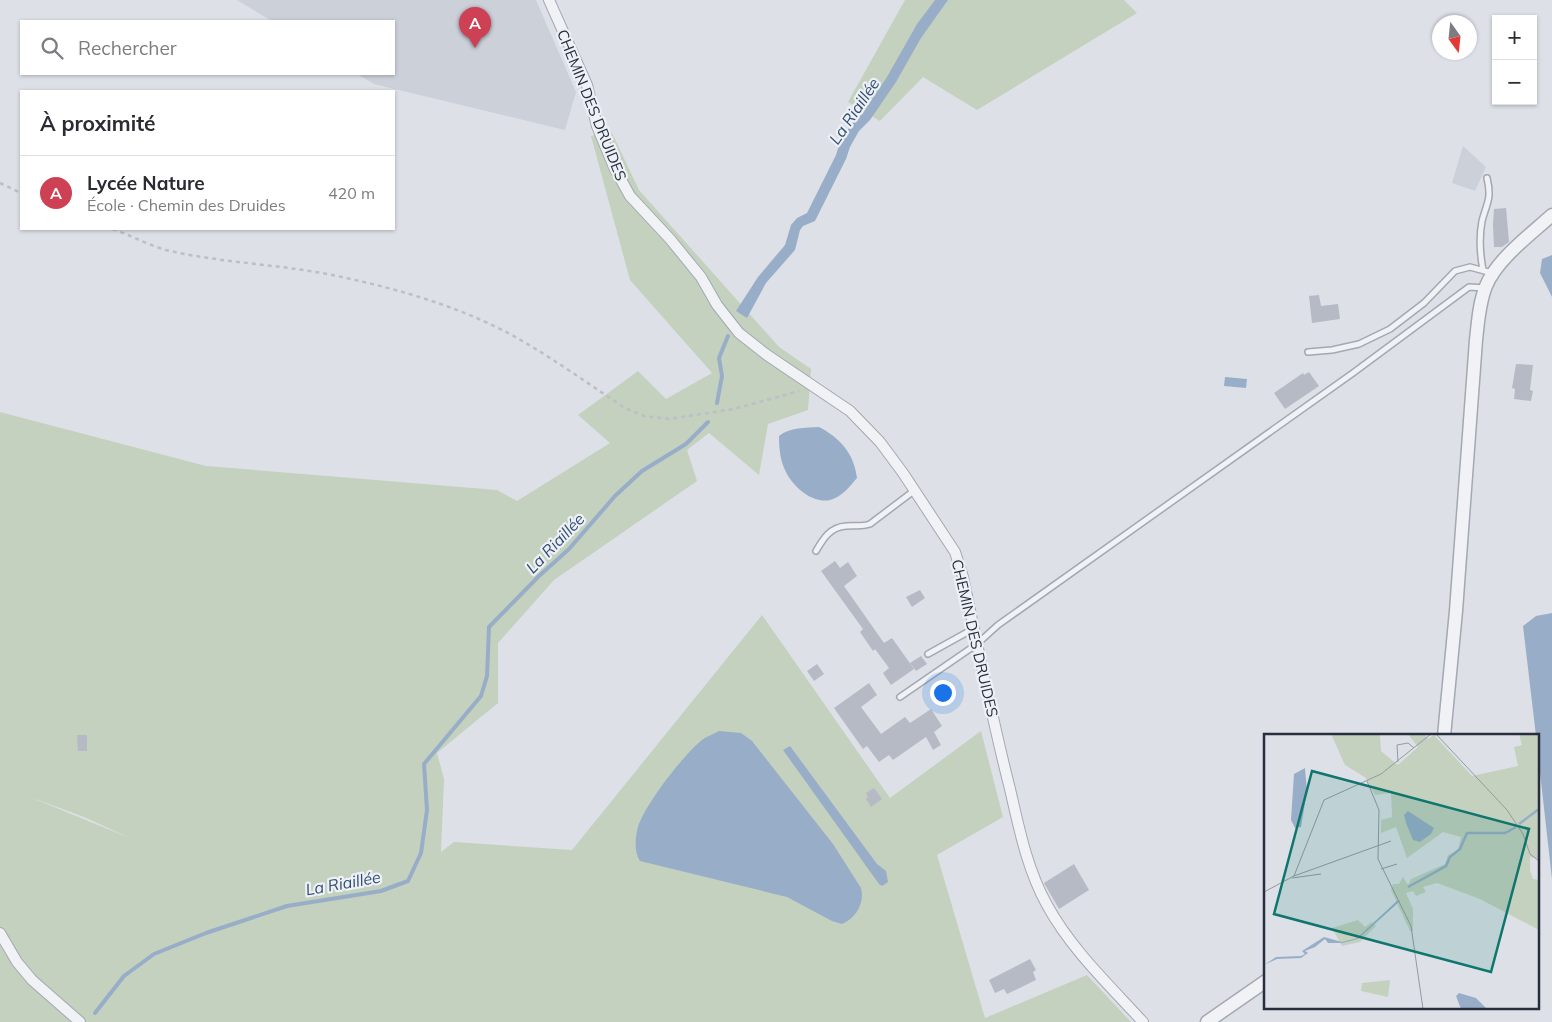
<!DOCTYPE html>
<html lang="fr">
<head>
<meta charset="utf-8">
<style>
	:root { --surface:#fff; --page:#f2f2f3; --text:#2b2b33; --muted:#7c7c81; --line:#e1e1e2; --accent:#ce4053 }
	body { margin:0; font-family:Mulish,sans-serif; background:var(--page); color:var(--text) }
	.controls { position:absolute; right:15px; top:15px; display:grid; overflow:hidden; border-radius:0px; box-shadow:0 1px 4px #0004 }
	.controls button { width:45px; height:45px; display:grid; place-items:center; padding:0; border:0; border-bottom:1px solid var(--line); background:var(--surface); color:var(--text); font:25px sans-serif }
	.compass { position:absolute; left:1432px; top:15px; width:45px; height:45px; border-radius:50%; background:var(--surface); box-shadow:0 1px 4px #0004; rotate:165deg }
	.you { position:absolute; left:942px; top:692px; width:18px; height:18px; margin:-12px; border:4px solid #fff; border-radius:50%; background:#1a73e8; box-shadow:0 0 0 8px #1a73e833 }
	.badge { display:grid; place-items:center; width:32px; height:32px; border-radius:50%; background:var(--accent); color:#fff; font-size:16px; font-weight:700 }
	.pin { position:absolute; translate:-50% -41px; filter:drop-shadow(0 1px 2px #0008) }
	.pin::after { content:''; position:absolute; top:26px; width:18px; height:15px; background:inherit; clip-path:polygon(0 0,100% 0,50% 100%) }
	.list { margin:0; padding:0; list-style:none }
	h2 { display:flex; justify-content:space-between; align-items:center; height:65px; margin:0; padding:0 20px; font-size:21px }
	h2 small { font-size:16px; font-weight:400; color:var(--muted) }
	.list li { display:grid; grid-template-columns:32px 1fr auto; gap:15px; align-items:center; box-sizing:border-box; height:75px; padding:0 20px; border-top:1px solid var(--line) }
	.list b { display:block; font-size:19px; white-space:nowrap }
	.list p { margin:0; font-size:16px; white-space:nowrap; color:var(--muted) }
	.list em { font-size:16px; font-style:normal; color:var(--muted) }
	.icon { flex:none; width:28px; height:28px; fill:none; stroke:currentColor; stroke-width:2; stroke-linecap:round; stroke-linejoin:round }
	.map { position:relative; flex:none; width:1552px; height:1022px; overflow:hidden }
	.search { position:absolute; background:var(--surface); box-shadow:0 1px 4px #0004; left:20px; top:20px; width:375px; height:55px; display:flex; align-items:center; gap:12px; box-sizing:border-box; padding:0 18px; border-radius:0px; color:var(--muted); font-size:19px }
	.panel { position:absolute; background:var(--surface); box-shadow:0 1px 4px #0004; left:20px; top:90px; width:375px; height:140px; border-radius:0px }
	.map>svg:first-child { display:block }
	.built { fill:#cbd0d9 }
	.green { fill:#c3d1be; fill-rule:evenodd }
	.water { fill:#98aec8 }
	.lines { fill:none; stroke-linecap:round; stroke-linejoin:round }
	.stream { stroke:#98aec8; stroke-width:4 }
	.building { fill:#b5bac4 }
	.service-casing { stroke:#a3a8b1; stroke-width:8 }
	.minor-casing { stroke:#a3a8b1; stroke-width:12 }
	.tertiary-casing { stroke:#a3a8b1; stroke-width:15 }
	.path { stroke:#bcbfc6; stroke-width:2.5; stroke-dasharray:4 4; stroke-linecap:butt }
	.service { stroke:#f0f2f6; stroke-width:5 }
	.minor { stroke:#f0f2f6; stroke-width:10 }
	.tertiary { stroke:#f0f2f6; stroke-width:12 }
	.labels { text-anchor:middle; dominant-baseline:central; stroke-width:4.5; stroke-linejoin:round; paint-order:stroke }
	.street-label { font-size:15px; fill:#272f3e; stroke:#edf0f5 }
	.water-label { font-size:16px; font-style:italic; fill:#314d72; stroke:#edf0f5 }
	.inset-river { fill:none; stroke:#98aec8; stroke-width:2.5 }
	.inset-road { fill:none; stroke:#949aa3; stroke-width:1 }
	.view { fill:#0f766e; fill-opacity:0.15; stroke:#0f766e; stroke-width:2.5 }
	.inset-edge { fill:none; stroke:#272f3e; stroke-width:2.5 }
</style>
</head>
<body>
<div class="map">
<svg width="1552" height="1022" viewBox="0 0 1552 1022">
	<rect width="100%" height="100%" fill="#dde1e7"/>
	<path class="built" d="M237,0h299l40,92 -11,38 -191,-46 -17,-10h37v-53h-122z
		M1463,146l23,21 -11,24 -23,-8z"/>
	<path class="green" d="M905,0h219l13,13 -160,97 -54,-33 -43,44 -32,-19z
		M611,131l28,59 140,157 32,22 -3,41 -40,14 -9,51 -50,-42 -22,17 10,31 -143,99 -56,63v60l-61,50 7,26 -3,73 13,-10 118,8 190,-235 128,183 91,-67 22,86 -66,38 48,163 102,-43 44,47h-1131v-610l206,54 291,24 20,11 93,-58 -32,-28 60,-44 28,28 46,-26 -82,-93 -39,-144zM30,797l54,20 48,22z"/>
	<path class="water" d="M935,0h13l-27,38 -25,44 -26,38 -11,11 -9,16 -4,12 -31,62 -12,5 -3,4 -5,20 -29,33 -19,35 -11,-7 22,-34 27,-32 6,-20 6,-7 10,-5 29,-58 4,-13 11,-17 12,-12 24,-36 30,-53z
		M1552,255v42l-12,-24 2,-14z
		M1225,377l22,2 -1,9 -22,-2z
		M819,427c21,11 35,26 38,51 -7,8 -15,19 -27,22 -18,4 -38,-14 -45,-30 -5,-10 -6,-23 -6,-34 11,-9 26,-8 40,-9z
		M1552,613v266l-14,-124v-19h-2l-13,-110 13,-10z
		M719,731l22,2 11,8 81,103 28,44c4,15 -5,30 -19,36l-10,-3 -45,-24 -147,-36c-6,-9 -5,-23 -2,-34 6,-21 46,-73 64,-87 5,-4 12,-6 17,-9z
		M790,746l87,118 9,7 2,11 -6,4 -3,-2 -96,-134z"/>
	<g class="lines">
		<path class="stream" d="M717,403l5,-27 -3,-18 9,-22
			M95,1013l29,-37 30,-22 52,-21 81,-27 94,-15 27,-10 13,-28 6,-43 -3,-46 57,-68 6,-20 2,-49 50,-51 30,-27 46,-53 27,-25 44,-27 22,-22"/>
	</g>
	<path class="building" d="M1506,208l3,34 -7,5h-8l-1,-23 1,-15z
		M1319,295l2,11 17,-2 2,15 -28,4 -3,-27z
		M1516,364l17,1 -3,25 3,1 -2,10 -17,-2 1,-10 -3,-1z
		M1309,372l10,14 -34,23 -11,-16 29,-20 1,2z
		M835,561l5,7 8,-6 9,14 -13,10 40,57 8,-5 22,31 -23,16 -8,-12 6,-5 -14,-19 -2,2 -13,-19 3,-3 -42,-58z
		M920,590l5,8 -13,9 -6,-10z
		M921,656l6,8 -11,7 -6,-8z
		M817,664l7,10 -10,7 -7,-10z
		M869,683l8,12 -16,12 20,27 24,-17 5,6 21,-14 11,17 -8,6 7,13 -8,5 -7,-13 -33,23 -4,-5 -10,7 -12,-16 -4,3 -29,-41z
		M77,735h10v16h-9z
		M874,788l8,11 -11,8 -5,-8 2,-2 -2,-4z
		M1074,864l15,26 -30,19 -15,-26z
		M1030,959l6,11 -3,2 3,8 -29,14 -3,-5 -9,4 -6,-13z"/>
	<g class="lines">
		<g class="service-casing">
			<path id="service" d="M1483,270c-3,-16 -4,-33 -1,-49 5,-19 10,-22 5,-43
				M1308,352l24,-2 27,-6 31,-15 34,-26 31,-32 15,-4 22,6
				M816,551c7,-12 14,-24 30,-25 9,-1 15,1 24,-2l45,-34
				M928,654l45,-25
				M900,697l77,-53 21,-19 355,-252 116,-86 16,1"/>
		</g>
		<g class="minor-casing">
			<path id="minor" d="M549,0l38,85 10,41 17,41 16,29 40,43 31,38 16,28 22,28 28,22 83,56 30,31 23,31 52,79 8,25c15,71 29,142 47,212 9,39 17,80 37,116 24,44 62,80 96,117
				M0,933l17,29 15,18 48,42"/>
		</g>
		<g class="tertiary-casing">
			<path id="tertiary" d="M1444,736l12,-125 20,-271c2,-17 3,-37 10,-54 11,-27 44,-51 66,-71
				M1207,1022l59,-41"/>
		</g>
		<path class="path" d="M0,183l21,10
			M113,229c17,6 35,16 53,21 59,14 120,14 180,28 56,12 113,29 164,56 40,22 77,49 115,74l19,8 25,3 65,-10 65,-18"/>
		<use href="#service" class="service"/>
		<use href="#minor" class="minor"/>
		<use href="#tertiary" class="tertiary"/>
	</g>
	<g class="labels">
		<g class="street-label">
			<text transform="translate(592 105) rotate(68)">CHEMIN DES DRUIDES</text>
			<text transform="translate(975 638) rotate(77)">CHEMIN DES DRUIDES</text>
		</g>
		<g class="water-label">
			<text transform="translate(854 111) rotate(-56)">La Riaillée</text>
			<text transform="translate(555 543) rotate(-46)">La Riaillée</text>
			<text transform="translate(343 883) rotate(-10)">La Riaillée</text>
		</g>
	</g>
	<g transform="translate(1264 734)">
		<rect width="275" height="275" fill="#dde1e7"/>
		<path d="M67,0h49l1,17 17,14 20,-18 -10,-13h16l4,5 6,-4 38,41 46,-10 -4,-19 8,-2 -3,-11h20v125l-9,-2v13l3,9 6,1v50l-59,-31 -43,-16 -14,4 3,5 -10,4 -3,-5 -7,2 7,16v22h-3l-19,-41 2,-6h6l4,-7 5,8 3,-6 34,-15 3,-9 10,-5 3,-13 -18,-5 -36,26 -11,-31 -15,6v-13l11,-3 -1,-24 -16,2 -9,-17 -21,-13zM94,186l7,7 7,-5 4,4 -16,16 -18,4 -10,-18zM126,246l-2,17 -27,-6 1,-8z" fill="#c3d1be"/>
		<path d="M41,34l2,23 -6,36 -6,1 -4,-8 3,-46zM144,77l26,17 -3,6 -11,8 -7,-2 -7,-17 -2,-8zM134,166l2,1 -42,38 -15,4h-15l-3,-4 -10,8 -10,4 3,2 -7,5 -24,1 -13,6 12,-8 25,-1 4,-2 -3,-3 22,-14 18,5 15,-4zM195,259l17,5 11,11h-26l-5,-13z" fill="#98aec8"/>
		<path class="inset-river" d="M255,90l20,-15M144,153l38,-21 4,-9 10,-8 7,-16h38l11,-6"/>
		<path class="inset-road" d="M172,0l71,76 16,24 7,20 9,7M134,28l-1,-17 11,-2 6,5M103,47l12,29 -1,49 33,67 12,83M117,135l16,-5M30,142l97,-35M28,144l29,-4M0,158l30,-16 30,-76 57,-26 50,-40"/>
		<path class="view" d="M48,37l217,58 -38,143 -217,-58z"/>
		<rect width="275" height="275" class="inset-edge"/>
	</g>
</svg>
<div class="controls">
<button>+</button>
<button>−</button>
</div>
<svg class="compass" viewBox="-18 -18 36 36"><path d="M0-13l5 13h-10z" fill="#e53935"/><path d="M0 13l5-13h-10z" fill="#7c7c81"/></svg>
<div class="you"></div>
<div class="pin badge" style="left:475px;top:48px">A</div>
<div class="search"><svg class="icon" aria-label="search" viewBox="0 0 24 24"><circle cx="10" cy="10" r="6"/><path d="M15 15l6 6"/></svg>Rechercher</div>
<section class="panel">
<h2>À proximité<small></small></h2>
<ul class="list">
<li><span class="badge">A</span><div><b>Lycée Nature</b><p>École · Chemin des Druides</p></div><em>420 m</em></li>
</ul>
</section>
</div>
</body>
</html>
